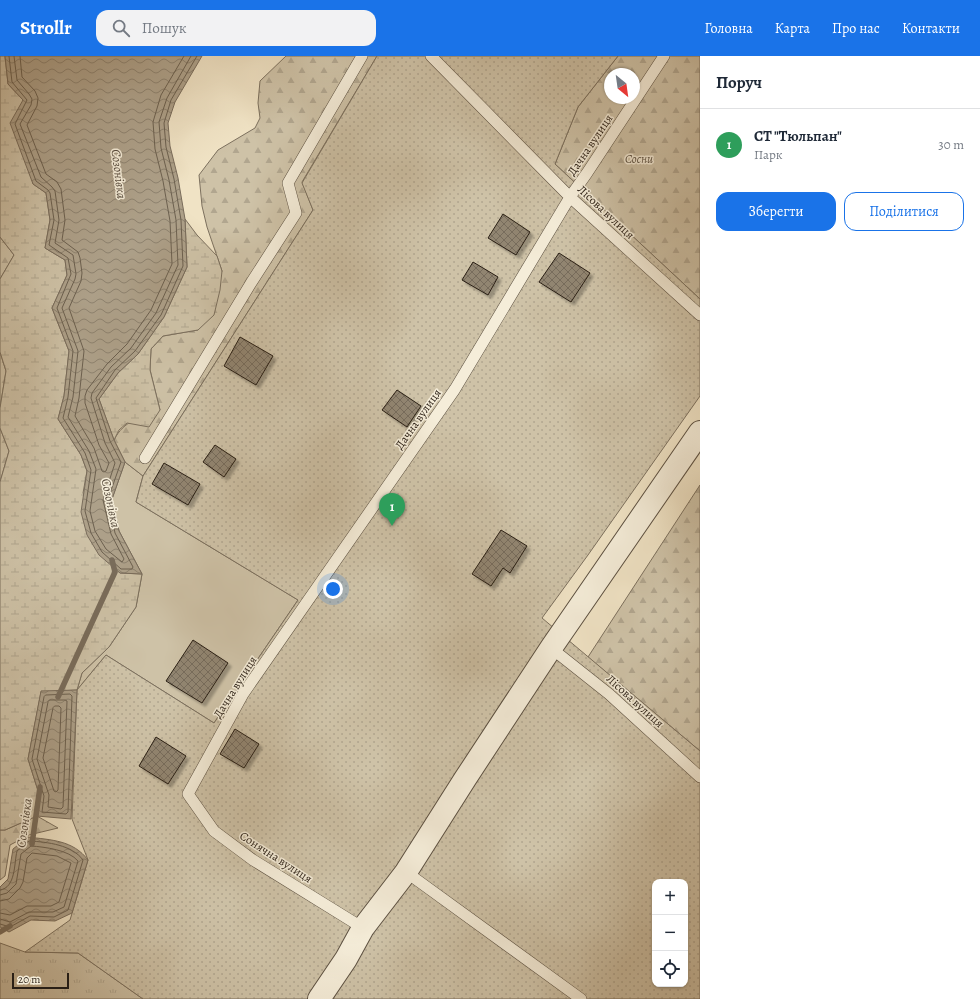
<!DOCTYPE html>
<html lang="uk">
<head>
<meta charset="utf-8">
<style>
	:root { --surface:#fff; --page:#f2f2f3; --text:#1f2937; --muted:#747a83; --line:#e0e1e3; --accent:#1a73e8 }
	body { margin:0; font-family:Alegreya,serif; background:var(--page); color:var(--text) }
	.controls { position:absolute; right:12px; bottom:12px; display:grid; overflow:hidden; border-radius:8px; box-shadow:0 1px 3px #0004 }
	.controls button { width:36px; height:36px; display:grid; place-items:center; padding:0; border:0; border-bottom:1px solid var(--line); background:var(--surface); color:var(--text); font:20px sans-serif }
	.compass { position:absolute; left:604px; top:12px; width:36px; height:36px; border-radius:50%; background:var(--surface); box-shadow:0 1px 3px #0004; rotate:151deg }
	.scale { position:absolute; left:12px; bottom:10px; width:57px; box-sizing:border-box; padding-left:4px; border:2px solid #2a1f15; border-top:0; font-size:11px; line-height:14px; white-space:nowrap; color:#2a1f15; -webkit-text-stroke:3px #f5edd9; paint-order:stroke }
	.you { position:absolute; left:333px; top:533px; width:14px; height:14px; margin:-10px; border:3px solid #fff; border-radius:50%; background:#1a73e8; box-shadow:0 0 0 6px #1a73e833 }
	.badge { display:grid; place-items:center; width:26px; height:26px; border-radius:50%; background:var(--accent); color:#fff; font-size:13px; font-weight:700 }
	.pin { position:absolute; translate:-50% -33px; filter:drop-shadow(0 1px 2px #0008) }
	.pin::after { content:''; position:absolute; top:21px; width:14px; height:12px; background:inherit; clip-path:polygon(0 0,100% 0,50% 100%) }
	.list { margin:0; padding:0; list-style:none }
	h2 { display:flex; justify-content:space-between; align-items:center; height:52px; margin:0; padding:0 16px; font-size:17px }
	h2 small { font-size:13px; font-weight:400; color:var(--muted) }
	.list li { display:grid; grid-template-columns:26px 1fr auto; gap:12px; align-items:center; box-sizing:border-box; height:72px; padding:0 16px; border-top:1px solid var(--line) }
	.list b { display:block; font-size:15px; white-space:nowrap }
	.list p { margin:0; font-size:13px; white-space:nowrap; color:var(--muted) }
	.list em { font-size:13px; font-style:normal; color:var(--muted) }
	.actions { display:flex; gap:8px; padding:12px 16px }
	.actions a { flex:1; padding:9px 0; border:1px solid var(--accent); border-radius:12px; text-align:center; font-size:14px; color:var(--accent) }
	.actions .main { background:var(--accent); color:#fff }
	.icon { flex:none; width:22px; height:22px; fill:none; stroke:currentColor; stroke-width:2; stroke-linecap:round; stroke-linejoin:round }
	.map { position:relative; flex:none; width:700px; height:943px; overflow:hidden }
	header { display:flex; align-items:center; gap:24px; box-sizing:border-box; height:56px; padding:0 20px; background:var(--accent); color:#fff }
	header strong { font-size:19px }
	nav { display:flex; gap:22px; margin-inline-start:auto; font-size:14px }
	.search { width:280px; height:36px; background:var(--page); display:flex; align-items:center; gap:10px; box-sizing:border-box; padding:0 14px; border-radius:12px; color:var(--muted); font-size:15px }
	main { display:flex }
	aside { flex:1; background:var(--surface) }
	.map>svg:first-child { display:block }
	.grass { fill:#cec2a7; stroke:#7c705e }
	.forest { fill:url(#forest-firs); stroke:#7c705e; fill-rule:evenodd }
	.wetland { fill:url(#wetland-marsh); stroke:#7c705e }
	.park { fill:url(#park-tufts); stroke:#7c705e }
	.garden { fill:url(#garden-dots); stroke:#7c705e; fill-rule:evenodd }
	.water { fill:url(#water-waves); stroke:#796c5b }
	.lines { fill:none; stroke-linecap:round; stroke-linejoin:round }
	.shore { stroke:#6c604f; stroke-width:1 }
	.stream { stroke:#796c5b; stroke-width:5.5 }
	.building { fill:url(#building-cross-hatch); stroke:#2a1f15; filter:url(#shadow) }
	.service-casing { stroke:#5c5041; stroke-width:12 }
	.minor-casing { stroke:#5c5041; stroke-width:24 }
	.service { stroke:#f5edd9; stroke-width:11 }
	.minor { stroke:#f5edd9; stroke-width:22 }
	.labels { text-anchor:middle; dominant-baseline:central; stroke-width:3; stroke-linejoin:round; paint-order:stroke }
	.street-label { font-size:12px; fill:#2a1f15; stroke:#f5edd9 }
	.park-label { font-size:12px; font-style:italic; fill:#5b5041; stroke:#f5edd9 }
	.water-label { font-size:13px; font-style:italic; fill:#584c3e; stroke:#f5edd9 }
</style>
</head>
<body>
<header>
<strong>Strollr</strong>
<div class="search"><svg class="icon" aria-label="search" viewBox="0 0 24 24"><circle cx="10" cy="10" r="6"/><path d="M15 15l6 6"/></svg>Пошук</div>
<nav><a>Головна</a><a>Карта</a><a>Про нас</a><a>Контакти</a></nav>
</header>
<main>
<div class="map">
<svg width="700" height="943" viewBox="0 0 700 943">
	<defs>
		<pattern id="forest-firs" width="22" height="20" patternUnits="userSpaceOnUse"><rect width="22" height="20" fill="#cec2a7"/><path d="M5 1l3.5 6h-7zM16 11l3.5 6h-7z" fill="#b1a68f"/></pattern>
		<pattern id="wetland-marsh" width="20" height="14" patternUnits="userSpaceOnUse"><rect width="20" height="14" fill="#cec2a7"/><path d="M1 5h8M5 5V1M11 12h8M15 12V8" fill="none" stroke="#b1a68f"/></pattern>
		<pattern id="park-tufts" width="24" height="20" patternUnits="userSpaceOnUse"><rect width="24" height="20" fill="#cec2a7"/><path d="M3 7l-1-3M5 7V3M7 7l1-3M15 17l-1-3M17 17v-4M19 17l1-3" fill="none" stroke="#b1a68f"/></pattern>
		<pattern id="garden-dots" width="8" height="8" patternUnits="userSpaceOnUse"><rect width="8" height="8" fill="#cec2a7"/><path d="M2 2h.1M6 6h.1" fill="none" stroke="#b1a68f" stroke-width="1.8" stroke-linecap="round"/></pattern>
		<pattern id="water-waves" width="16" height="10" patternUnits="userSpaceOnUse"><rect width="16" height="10" fill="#ada089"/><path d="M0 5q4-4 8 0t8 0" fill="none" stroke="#8d826f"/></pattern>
		<pattern id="building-cross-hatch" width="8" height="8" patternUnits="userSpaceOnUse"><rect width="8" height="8" fill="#918571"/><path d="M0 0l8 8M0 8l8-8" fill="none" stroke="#776c5c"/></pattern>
		<filter id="shadow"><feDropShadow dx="3.5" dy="3.5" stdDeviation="1" flood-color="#0004"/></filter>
	</defs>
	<rect width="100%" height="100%" fill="#f0e3c5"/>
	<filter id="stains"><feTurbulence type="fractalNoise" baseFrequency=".005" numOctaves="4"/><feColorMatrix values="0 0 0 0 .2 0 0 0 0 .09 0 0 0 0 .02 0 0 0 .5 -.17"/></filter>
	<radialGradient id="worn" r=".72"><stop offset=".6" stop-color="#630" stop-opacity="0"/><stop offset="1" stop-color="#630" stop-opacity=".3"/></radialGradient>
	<path class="grass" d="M125,406l18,14 -7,26 162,98 -84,123 -108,-68 -29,35 5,-17 27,-26 27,-40 6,-33 -23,-43 -7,-32z"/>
	<path class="forest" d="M286,0h91l-75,126 11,28 -170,266 -18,-14 -11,-22c10,-20 26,-22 46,-30l-10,-40 1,-21 12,-13 35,-6 24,-59 -15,-44 -5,-21 -3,-31 19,-25 37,-22 5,-10 -2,-15 2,-22z
		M618,0h82v243l-145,-135 23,-57zM610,18h24v24h-24z
		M0,181l14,18 -14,24z
		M0,296l6,19 -6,37z
		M0,372l9,23 -9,31z
		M700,429v266l-112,-94z
		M37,760l21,12 -29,7 -19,10 -5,31 -5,4v-50h5z"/>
	<path class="wetland" d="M0,0h5l3,28 15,16 10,84 13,9 4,27 -5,28 20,12 2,15 -15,33 17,43 -5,45 -6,23 23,36 6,16 -4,22 37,80 22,1 -6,33 -27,40 -27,26 -5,17 -36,2 -13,67 12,38 -3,19 -32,14h-5v-348l9,-31 -9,-23v-20l6,-37 -6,-19v-73l14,-24 -14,-18z
		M185,163l12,16 20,21 5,15 -2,19 -6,25 -16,15 -35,6 -12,13 -1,21 10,40 -11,17 -22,-4 -8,7 -5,10 -15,-41 19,-26 20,-19 26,-37 23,-50z"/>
	<path class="park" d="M0,887l25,9 53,1 65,46h-143z"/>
	<path class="garden" d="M377,0h241l-40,51 -23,57 145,135v97l-112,159 -46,63 158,133v248h-557l-65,-46 -53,-1 45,-32 18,-60 -16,-41 5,-129 29,-35 108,68 84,-123 -162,-98 7,-26 170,-266 -11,-27zM655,826h30v102h-30z"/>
	<path class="water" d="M5,0h197l-27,46 -7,21 2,23 8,32 7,41 2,48 -23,50 -26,37 -20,19 -19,26 15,41 11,22 -13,37 7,32 23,43 -22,-1 -21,-18 -12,-20 -6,-23 6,-41 -6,-16 -23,-36 6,-23 5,-45 -17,-43 15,-33 -2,-15 -20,-12 5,-28 -4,-27 -13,-9 -23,-61 13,-23 -15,-16z
		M77,634l-6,129 -34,-3 3,-19 -12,-38 13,-68z
		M28,781c23,3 45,3 60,23l-16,53 -17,8 -24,-1 -22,12 -9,-5v-40l8,-8 5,-30z"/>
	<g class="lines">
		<path class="shore" d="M9,0l3,26 15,18 -12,24 21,57 12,9 2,3 4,27 -5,25 19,13 3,16 -14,34 16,43 -5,46 -5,21 22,35 6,17 -6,41 6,22 11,19 19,17h11l1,-2 -18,-34 -7,-34 13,-37 -11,-21 -14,-43 19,-28 20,-19 26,-36 22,-49 -2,-46 -7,-41 -8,-32 -2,-24 7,-23 26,-44
			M14,0l3,24 12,14 3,5 -1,6 -11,19 21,53 11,10 3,4 4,29 -4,23 18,12 3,19 -1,5 -13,29 16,43 -5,46 -5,20 21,34 7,18 -6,42 5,20 11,18 16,13 2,-3 -13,-25 -8,-34 12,-37 -10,-20 -14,-45 1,-5 19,-26 20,-19 25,-35 22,-48 -2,-45 -7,-40 -8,-32 -2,-26 8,-24 24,-42
			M20,0l2,21 13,14 3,7 -1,8 -10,19 19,49 11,8 4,7 4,31 -3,20 16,12 2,6 2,15 -1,8 -12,27 15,43 -5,47 -4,18 19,32 8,23 2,1 2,-1 3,-8 -10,-18 -14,-42v-7l2,-6 20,-26 20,-20 24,-34 21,-46 -2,-43 -7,-40 -8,-32 -2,-27 8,-27 23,-39
			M46,639l24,-1 2,2 -4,116 -2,2 -24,-2 2,-16 -12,-37 12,-62z
			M50,644h15l2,1 -4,106 -2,2 -13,-2 1,-12 -12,-36 11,-57z
			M55,650h4l2,2 -3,82 -2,2 -2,-1 -11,-33 10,-50z
			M0,834c16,-2 14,-27 17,-39l12,-10c19,1 43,4 54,19l-15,50 -14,7 -24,-1 -20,11 -10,-3
			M0,839l7,-2 9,-9 5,-30 10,-8c14,1 38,4 47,15l-14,46 -11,5h-24l-19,10 -10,-3
			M0,845l9,-2 11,-11 3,-6 4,-24 5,-5 25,3 14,7 -12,39 -8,4h-24l-17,9 -10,-2"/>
		<path class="stream" d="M58,641l57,-125 -3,-12
			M32,788l8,-57
			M0,876l10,-6"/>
	</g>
	<path class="building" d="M503,158l27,18 -14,23 -28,-17z
		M559,197l31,20 -19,29 -32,-20z
		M473,206l25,15 -10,18 -26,-15z
		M240,281l33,19 -17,29 -32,-19z
		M397,334l24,16 -14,21 -25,-17z
		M215,389l21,14 -12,18 -21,-15z
		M164,407l36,21 -12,21 -36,-21z
		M501,474l26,16 -17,27 -7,-5 -12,18 -19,-12z
		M193,584l35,23 -26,40 -36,-22z
		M235,673l24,15 -15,24 -24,-14z
		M156,681l30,19 -18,28 -29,-18z"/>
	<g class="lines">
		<g class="service-casing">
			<path id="service" d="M431,0l139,141 130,118
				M145,402l106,-175 45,-70 -8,-30 74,-127
				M551,592l58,46 91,83
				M406,816l175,127
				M363,872l-110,-68 -39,-29 -26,-37 55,-100 212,-305 115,-192 17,-24 77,-117"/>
		</g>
		<g class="minor-casing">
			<path id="minor" d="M319,943l27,-40 17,-31 43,-56 59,-93 86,-131 149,-216"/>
		</g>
		<use href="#service" class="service"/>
		<use href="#minor" class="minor"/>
	</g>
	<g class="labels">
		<g class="street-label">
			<text transform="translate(590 89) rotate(-56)">Дачна вулиця</text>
			<text transform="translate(606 156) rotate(43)">Лісова вулиця</text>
			<text transform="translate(418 363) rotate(-55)">Дачна вулиця</text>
			<text transform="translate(235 631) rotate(-58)">Дачна вулиця</text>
			<text transform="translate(635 645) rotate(42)">Лісова вулиця</text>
			<text transform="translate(276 801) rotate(33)">Сонячна вулиця</text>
		</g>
		<g class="park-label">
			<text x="639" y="103">Сосни</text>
		</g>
		<g class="water-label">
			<text transform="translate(119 118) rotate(83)">Созонівка</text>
			<text transform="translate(111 447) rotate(78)">Созонівка</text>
			<text transform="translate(24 767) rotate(-82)">Созонівка</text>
		</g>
	</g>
	<rect width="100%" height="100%" filter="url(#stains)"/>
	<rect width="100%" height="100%" fill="url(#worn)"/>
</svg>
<div class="controls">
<button>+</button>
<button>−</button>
<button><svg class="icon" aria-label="locate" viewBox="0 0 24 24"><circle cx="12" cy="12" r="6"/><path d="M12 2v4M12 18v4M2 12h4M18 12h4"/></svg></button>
</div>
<svg class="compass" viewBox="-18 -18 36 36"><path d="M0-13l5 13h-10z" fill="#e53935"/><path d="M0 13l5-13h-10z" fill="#747a83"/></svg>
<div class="scale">20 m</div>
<div class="you"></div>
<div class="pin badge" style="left:392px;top:470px;background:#2e9e5b">1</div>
</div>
<aside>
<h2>Поруч<small></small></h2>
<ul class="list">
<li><span class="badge" style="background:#2e9e5b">1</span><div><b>СТ &quot;Тюльпан&quot;</b><p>Парк</p></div><em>30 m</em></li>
</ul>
<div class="actions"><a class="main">Зберегти</a><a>Поділитися</a></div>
</aside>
</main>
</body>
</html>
